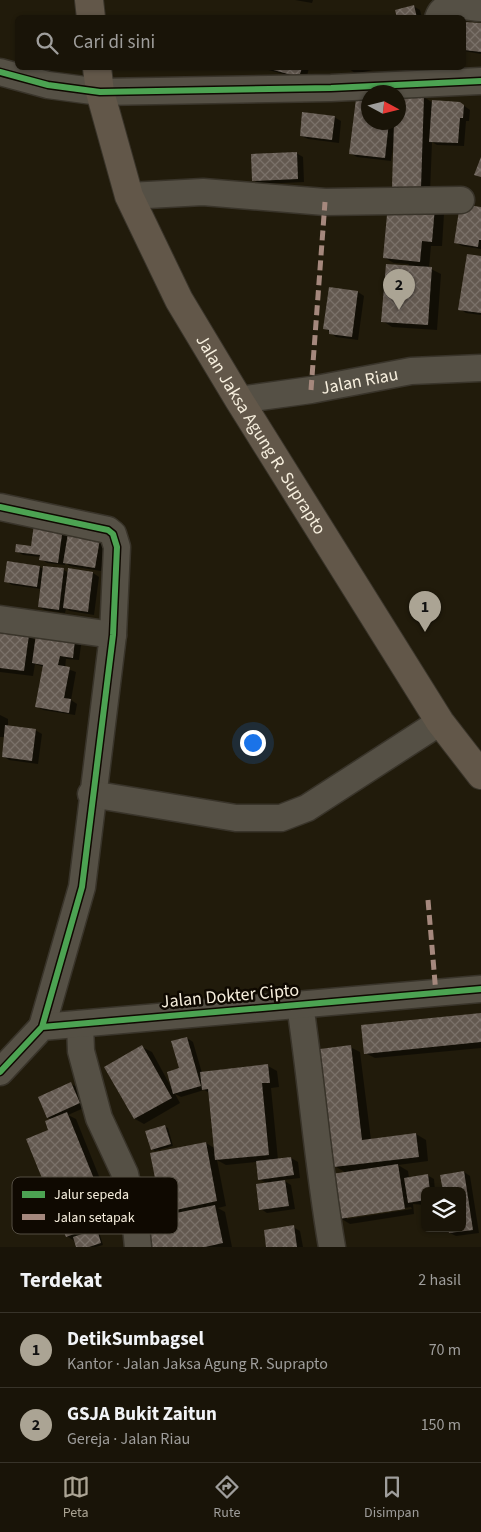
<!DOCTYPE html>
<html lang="id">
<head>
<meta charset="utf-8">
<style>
	:root { --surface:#191408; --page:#262116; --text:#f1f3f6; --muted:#9f9e9c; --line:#373329; --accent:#aba494 }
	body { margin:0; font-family:"Source Sans 3",sans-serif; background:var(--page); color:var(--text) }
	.controls { position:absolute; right:15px; bottom:15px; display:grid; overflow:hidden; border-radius:8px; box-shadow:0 1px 4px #0004 }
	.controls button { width:45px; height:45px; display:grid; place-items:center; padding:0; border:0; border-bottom:1px solid var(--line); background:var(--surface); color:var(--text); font:25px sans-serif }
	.compass { position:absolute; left:361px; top:85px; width:45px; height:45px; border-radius:50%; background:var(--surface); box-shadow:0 1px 4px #0004; rotate:97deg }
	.you { position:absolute; left:252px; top:742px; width:18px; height:18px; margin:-12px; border:4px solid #fff; border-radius:50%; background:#1a73e8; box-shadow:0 0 0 8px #1a73e833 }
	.badge { display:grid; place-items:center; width:32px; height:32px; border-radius:50%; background:var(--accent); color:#111; font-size:16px; font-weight:700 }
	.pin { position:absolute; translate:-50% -41px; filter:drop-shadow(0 1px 2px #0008) }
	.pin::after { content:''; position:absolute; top:26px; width:18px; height:15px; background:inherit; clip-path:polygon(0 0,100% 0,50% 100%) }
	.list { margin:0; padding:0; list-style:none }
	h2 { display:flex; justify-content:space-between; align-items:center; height:65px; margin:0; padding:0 20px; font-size:21px }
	h2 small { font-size:16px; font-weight:400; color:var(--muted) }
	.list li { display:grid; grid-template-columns:32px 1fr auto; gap:15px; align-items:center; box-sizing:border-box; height:75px; padding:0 20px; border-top:1px solid var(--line) }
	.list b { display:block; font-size:19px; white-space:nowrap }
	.list p { margin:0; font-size:16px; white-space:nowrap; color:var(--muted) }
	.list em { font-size:16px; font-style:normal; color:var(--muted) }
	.icon { flex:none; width:28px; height:28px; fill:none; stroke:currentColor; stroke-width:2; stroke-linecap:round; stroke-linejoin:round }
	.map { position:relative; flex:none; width:481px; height:1247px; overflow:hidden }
	.search { position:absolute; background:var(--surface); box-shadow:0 1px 4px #0004; left:15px; right:15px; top:15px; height:55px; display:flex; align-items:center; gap:12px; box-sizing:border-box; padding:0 18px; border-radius:8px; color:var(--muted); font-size:19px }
	.sheet { height:215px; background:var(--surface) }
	nav { display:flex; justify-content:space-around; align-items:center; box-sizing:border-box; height:70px; border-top:1px solid var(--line); background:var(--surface); font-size:14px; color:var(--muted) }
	nav a { display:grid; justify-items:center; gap:2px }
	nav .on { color:var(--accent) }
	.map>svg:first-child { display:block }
	.shadow { fill:#0007; fill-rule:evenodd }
	.building { fill:url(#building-cross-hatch) }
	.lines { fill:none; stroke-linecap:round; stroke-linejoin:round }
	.minor-casing { stroke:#39342a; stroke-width:29 }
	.major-casing { stroke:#39342a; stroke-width:30 }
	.minor { stroke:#555045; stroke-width:26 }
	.major { stroke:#625749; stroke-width:28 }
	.quiet { stroke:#a5887d; stroke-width:5; stroke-dasharray:10 5; stroke-linecap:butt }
	.cycleway-casing { stroke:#0f0901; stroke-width:9 }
	.cycleway { stroke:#4ca352; stroke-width:6 }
	.labels { text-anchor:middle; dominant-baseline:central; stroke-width:5; stroke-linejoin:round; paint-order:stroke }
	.street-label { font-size:18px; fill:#f6eedd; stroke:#0f0901 }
	.key { fill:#0f0901; stroke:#544e43; stroke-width:1 }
	.key-label { font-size:14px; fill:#f6eedd }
</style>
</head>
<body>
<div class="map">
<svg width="481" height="1247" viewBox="0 0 481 1247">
	<defs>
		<pattern id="building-cross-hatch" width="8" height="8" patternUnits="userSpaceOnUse" patternTransform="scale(1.25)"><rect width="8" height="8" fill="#635950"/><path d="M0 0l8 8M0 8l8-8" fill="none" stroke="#7a7169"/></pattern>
	</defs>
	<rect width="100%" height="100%" fill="#211b0b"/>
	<path class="shadow" d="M295,0h18l-1,3z
		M413,6l7,4 2,8h-24z
		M464,23l17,2v29l-17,-3z
		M261,68h48l-3,12z
		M348,68h33l-25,6z
		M424,97l9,6h27l10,7 -1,11h-3l-2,25 -27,-1 -5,-3 -2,51 -28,-1 -9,-6 1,-39h-1l-2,14 -34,-4 -7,-4 7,-53 11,3v19h30z
		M334,117l7,4 -2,22 -31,-4 -7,-3z
		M296,153l7,4 1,25 -44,2 -7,-4z
		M435,209l9,5 -2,32h-11l-2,22 12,6 -4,56 -45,-3 -9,-6 26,-57 -15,-1 -9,-5z
		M481,209v40l-19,-3 -7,-4z
		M481,258v57l-15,-2 -6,-4z
		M330,288l28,4 6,4 -6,44 -22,-3 -11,-9z
		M70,528l36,16 -5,27 -31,-5 -5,-3v2l-18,-2 -6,-4v-2l-18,-2 -7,-4 16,-4z
		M39,567l5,2 20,1 5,3v-3l24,3 6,4 -5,38 -24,-4 -4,-2 -1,4 -20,-3 -6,-3 2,-18 -29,-4 -6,-4z
		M0,632l29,4 7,4 39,1 6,4 -2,15 -13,-1 -1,9 11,4 -5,28 6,4 -2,11 -32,-5 -7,-4 8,-39 -9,-3 -2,12 -33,-4z
		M0,715l8,4v8l27,3 7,4 -4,30 -29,-4 -6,-4 2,-19h-5z
		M481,1014v34l-106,10 -10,-5z
		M187,1038l6,4 9,31 66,-7 9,5 2,16 -8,1 7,72 13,-2 7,4 2,16 -17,2 8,5 4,24 -28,4 -6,-4 7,-25 -9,-5 -2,-17 -31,3 -9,-5 9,46 -8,2 7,4 7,35h-83l20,-32 -6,-3 43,-69 10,6 -6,-56 -6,-3 -23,7 -6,-3 5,9 -36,21 -9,-5 -29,-52 36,-20 10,5 19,35 10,-18z
		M350,1047l10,5 11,88 45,-6 10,6 2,21 -30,4 10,6 1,7 18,-3 7,4 1,12h-10v14l-12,-1 1,10 -64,10 -10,-6 6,-45 -11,-7zM411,1207l1,2 -65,10v-3z
		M71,1084l6,3 9,20 -18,8 8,4 41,102 -22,9 4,2 4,13 -7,2h-18l-2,-5 -9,-6 -17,-105 2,-11 -4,-3z
		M165,1127l3,1 5,18 -18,5 -3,-2z
		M464,1172l6,4 9,57 -23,3 -6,-3 12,-5z
		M293,1227l7,4 3,16h-36z"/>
	<path class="building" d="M414,5l3,13h-20l-2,-8z
		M464,22l17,1v29l-17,-2z
		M266,68h36l-3,9z
		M398,95l26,1 -3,92 -29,-1 2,-65h4z
		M356,99l9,1 -1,13h4v9h21l-4,36 -36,-4z
		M432,100l28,2 4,3 -1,13h-3l-2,25 -29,-1z
		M302,112l33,4 -3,24 -32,-4z
		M297,152l1,27 -46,2 -1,-27z
		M481,157v20l-7,-2z
		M388,204l47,3 -3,35 -10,-1 -2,21 -37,-4z
		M460,204l21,3v33h-2l-1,7 -24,-4z
		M467,254l14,2v57l-23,-3z
		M386,264l46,3 -4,58 -47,-3z
		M329,287l29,4 -6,46 -23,-3v-4l-6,-1z
		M34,524l29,4 -5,35 -19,-3 1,-5 -25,-3 1,-8 15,2z
		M69,527l31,12 -5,29 -32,-5z
		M7,561l33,5 -3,21 -33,-5z
		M43,566l21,2 -5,42 -21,-3z
		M68,568l25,4 -5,40 -25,-4z
		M0,631l29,4 -5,36 -24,-3z
		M36,634l39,6 -2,18 -13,-2 -2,9 12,2 -6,31 7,1 -2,14 -34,-6 8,-42 -11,-2z
		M5,725l31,4 -4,32 -30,-4z
		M481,1013v29l-117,12 -3,-29z
		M187,1037l14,49 -28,8 -6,-22 12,-4 -8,-27z
		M142,1045l30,53 -38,21 -30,-52z
		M351,1045l11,95 54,-7 3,24 -85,10 -14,-118z
		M268,1064l2,19h-8l7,72 -54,5 -7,-71 -6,1 -2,-18z
		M71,1082l9,21 -33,15 -9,-21z
		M67,1112l42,104 -25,10 1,4 -19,7 -40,-98 22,-9 -3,-9z
		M165,1125l6,19 -20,6 -6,-19z
		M206,1142l11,59 -55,12 -12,-60z
		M291,1157l3,18 -36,5 -2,-19z
		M398,1164l7,45 -66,10 -7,-45z
		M464,1171l9,59 -24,3 -1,-5h14v-37h-19l-3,-16z
		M428,1174l2,17h-5v9l-17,3 -4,-25z
		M285,1180l4,26 -30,4 -3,-26z
		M215,1205l8,38 -18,4h-57l-6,-27z
		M294,1225l3,22h-31l-2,-17z
		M97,1229l4,14 -12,4h-13l-3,-10z"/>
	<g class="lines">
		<g class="minor-casing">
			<g id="minor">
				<path d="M438,18c6,-18 28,-11 43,-10"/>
				<path d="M0,72l48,13 52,7 231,-4 150,-7"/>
				<path d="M129,196l74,-4 122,10 136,-2"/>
				<path id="s1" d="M239,400l72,-10 100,-19 70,-3"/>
				<path d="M0,507l108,23 5,4 4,13 -4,88 -31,252 -40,140"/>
				<path d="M0,619l113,16"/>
				<path d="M91,794l145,24h45l26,-10 133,-86"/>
				<path d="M300,1005c12,80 18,162 32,242"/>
				<path d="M80,1024l1,27 18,67 26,56 11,53 2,20"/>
				<path d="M0,1072l42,-45 439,-38"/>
			</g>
		</g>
		<g class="major-casing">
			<g id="major">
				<path d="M89,0l2,18"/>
				<path id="s2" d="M97,68l3,24 29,104 50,104 60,100 201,322 41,53"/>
			</g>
		</g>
		<use href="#minor" class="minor"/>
		<use href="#major" class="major"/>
		<path class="quiet" d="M311,390l14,-188
			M428,900l8,94"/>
		<g class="cycleway-casing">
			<path id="cycleway" d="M0,72l48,13 52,7 231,-4 150,-7
				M0,507l108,23 5,4 4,13 -4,88 -31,252 -40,140
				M0,1072l42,-45 439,-38"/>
		</g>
		<use href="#cycleway" class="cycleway"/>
	</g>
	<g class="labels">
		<g class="street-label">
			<text stroke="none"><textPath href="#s1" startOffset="122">Jalan Riau</textPath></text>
			<text stroke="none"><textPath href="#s2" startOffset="405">Jalan Jaksa Agung R. Suprapto</textPath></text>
			<text transform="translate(230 996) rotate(-5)">Jalan Dokter Cipto</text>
		</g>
	</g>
	<rect x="12" y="1177" width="166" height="57" rx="8" class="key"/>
	<rect x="22" y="1191" width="23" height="7" fill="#4ca352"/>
	<rect x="22" y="1214" width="23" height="6" fill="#a5887d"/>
	<g class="key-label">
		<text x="54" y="1199">Jalur sepeda</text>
		<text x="54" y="1222">Jalan setapak</text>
	</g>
</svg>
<div class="controls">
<button><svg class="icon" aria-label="layers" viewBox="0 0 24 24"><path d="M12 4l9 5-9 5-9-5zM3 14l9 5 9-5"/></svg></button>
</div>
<svg class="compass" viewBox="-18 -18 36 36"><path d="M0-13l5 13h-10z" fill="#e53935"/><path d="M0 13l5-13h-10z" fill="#9f9e9c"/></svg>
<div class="you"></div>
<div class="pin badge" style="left:425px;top:632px">1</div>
<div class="pin badge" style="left:399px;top:310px">2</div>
<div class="search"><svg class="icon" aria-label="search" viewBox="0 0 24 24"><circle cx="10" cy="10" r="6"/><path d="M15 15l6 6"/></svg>Cari di sini</div>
</div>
<section class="sheet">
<h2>Terdekat<small>2 hasil</small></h2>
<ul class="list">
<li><span class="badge">1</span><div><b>DetikSumbagsel</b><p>Kantor · Jalan Jaksa Agung R. Suprapto</p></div><em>70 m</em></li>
<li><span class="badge">2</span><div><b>GSJA Bukit Zaitun</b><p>Gereja · Jalan Riau</p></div><em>150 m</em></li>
</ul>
</section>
<nav>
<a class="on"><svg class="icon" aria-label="map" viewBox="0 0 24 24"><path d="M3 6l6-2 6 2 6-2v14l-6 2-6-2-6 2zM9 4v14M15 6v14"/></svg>Peta</a>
<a><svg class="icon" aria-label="directions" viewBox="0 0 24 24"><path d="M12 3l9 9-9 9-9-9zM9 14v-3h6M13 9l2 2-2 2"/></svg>Rute</a>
<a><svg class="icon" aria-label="saved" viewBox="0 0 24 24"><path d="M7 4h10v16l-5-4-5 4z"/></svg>Disimpan</a>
</nav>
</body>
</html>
